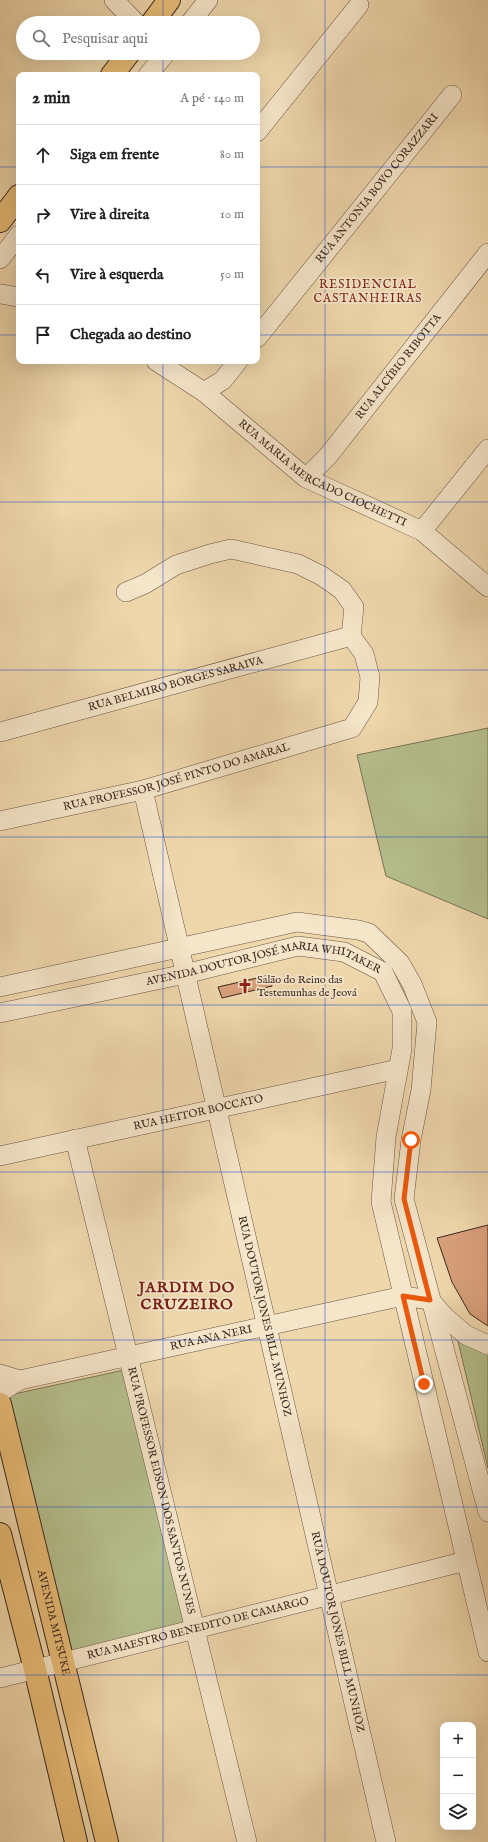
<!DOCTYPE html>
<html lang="pt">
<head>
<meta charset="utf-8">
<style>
	:root { --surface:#fff; --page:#f6f6f6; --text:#202124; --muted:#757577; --line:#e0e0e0 }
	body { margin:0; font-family:"IM FELL English",serif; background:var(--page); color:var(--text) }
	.controls { position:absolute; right:12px; bottom:12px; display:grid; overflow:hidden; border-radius:8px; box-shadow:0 4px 16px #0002 }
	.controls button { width:36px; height:36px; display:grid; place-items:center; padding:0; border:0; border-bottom:1px solid var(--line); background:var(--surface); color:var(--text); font:20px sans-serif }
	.stop { position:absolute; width:12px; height:12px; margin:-9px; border:3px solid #ea580c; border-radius:50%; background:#fff }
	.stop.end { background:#ea580c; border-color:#fff; box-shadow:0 1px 4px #0008 }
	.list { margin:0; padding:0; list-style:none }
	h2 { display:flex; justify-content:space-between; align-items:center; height:52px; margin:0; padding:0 16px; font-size:17px }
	h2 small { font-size:13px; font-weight:400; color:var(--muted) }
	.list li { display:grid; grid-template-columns:26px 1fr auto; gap:12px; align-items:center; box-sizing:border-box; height:60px; padding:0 16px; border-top:1px solid var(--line) }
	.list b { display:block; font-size:15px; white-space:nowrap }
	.list em { font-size:13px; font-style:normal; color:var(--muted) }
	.icon { flex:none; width:22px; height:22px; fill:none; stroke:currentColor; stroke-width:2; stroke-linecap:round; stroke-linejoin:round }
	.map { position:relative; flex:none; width:488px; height:1842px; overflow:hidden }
	.search { position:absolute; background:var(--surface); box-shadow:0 4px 16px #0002; left:16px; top:16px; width:244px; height:44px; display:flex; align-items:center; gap:10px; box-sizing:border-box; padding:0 14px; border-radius:22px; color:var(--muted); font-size:15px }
	.panel { position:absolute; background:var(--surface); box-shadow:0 4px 16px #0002; left:16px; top:72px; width:244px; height:292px; border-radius:8px }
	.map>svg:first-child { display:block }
	.green { fill:#b5bf8d; stroke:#797457 }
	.building { fill:#d8a07b; stroke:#3d2821 }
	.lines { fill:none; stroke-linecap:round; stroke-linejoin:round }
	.minor-casing { stroke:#6a5444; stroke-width:20 }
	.major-casing { stroke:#3d2821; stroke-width:24 }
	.minor { stroke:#f5e5c9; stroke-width:19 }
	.major { stroke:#e8bc76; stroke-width:22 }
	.route { stroke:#ea580c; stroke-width:5 }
	.grid { fill:none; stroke:#1d4ed8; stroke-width:1; stroke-opacity:0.55 }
	.labels { text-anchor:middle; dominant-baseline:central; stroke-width:3.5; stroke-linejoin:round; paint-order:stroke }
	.street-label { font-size:11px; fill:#3d2821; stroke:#f5e5c9 }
	.poi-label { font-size:11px; fill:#3d2821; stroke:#f5e5c9; text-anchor:start }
	.neighbourhood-label { font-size:12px; letter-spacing:1px; fill:#7a1f14; stroke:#f5e5c9 }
	.district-label { font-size:15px; font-weight:bold; letter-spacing:1px; fill:#7a1f14; stroke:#f5e5c9 }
</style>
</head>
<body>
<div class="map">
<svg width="488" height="1842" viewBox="0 0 488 1842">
	<rect width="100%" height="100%" fill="#efd7ac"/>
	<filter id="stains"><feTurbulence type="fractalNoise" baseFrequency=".005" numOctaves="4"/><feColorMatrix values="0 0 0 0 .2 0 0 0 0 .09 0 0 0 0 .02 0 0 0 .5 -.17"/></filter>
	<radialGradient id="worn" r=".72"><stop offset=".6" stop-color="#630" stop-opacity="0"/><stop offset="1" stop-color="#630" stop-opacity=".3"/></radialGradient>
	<path class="green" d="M488,728v191l-102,-43 -29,-121z
		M461,1335l27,15v118l-30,-127z
		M124,1370l65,252 -118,31 -66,-257z"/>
	<path class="building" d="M270,975l2,11 -50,12 -4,-11z
		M488,1225v101l-18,-12 -18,-32 -15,-44z"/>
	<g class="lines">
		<g class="minor-casing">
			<g id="minor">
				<path d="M114,0l22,23"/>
				<path d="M190,23l18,-23"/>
				<path d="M148,75l18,-22"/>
				<path d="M257,132l102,-127"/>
				<path d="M0,259l19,-24"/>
				<path d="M0,294l19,3"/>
				<path id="s1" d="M257,338l195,-243"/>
				<path id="s2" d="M156,361l48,31 102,86 116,53 66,56"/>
				<path d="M204,392l19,-12 15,-19"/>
				<path id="s3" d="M306,478l22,-22 160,-203"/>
				<path d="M422,531l66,-82"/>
				<path id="s4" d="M0,732l351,-96"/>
				<path id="s5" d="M143,790l243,1052"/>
				<path id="s6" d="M0,821l143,-31 209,-62 16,-26 2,-25 -6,-23 -13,-18 3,-29 -12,-17 -20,-14 -24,-12 -67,-15 -21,5 -34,11 -31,19 -19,8"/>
				<path d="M0,987l297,-65 61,8 11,3 31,30 12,21 15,38 -6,68 -10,50 -7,59 84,313"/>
				<path id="s7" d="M0,1013l185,-39 113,-28 46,6 39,20 19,39v38l-16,88 -5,65 107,450"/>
				<path id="s8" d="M75,1139l172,703"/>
				<path id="s9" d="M0,1156l398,-87"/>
				<path d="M0,1374l20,6"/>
				<path id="s10" d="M0,1392l20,-12 383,-84 27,4 15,17 21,18 22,10"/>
				<path id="s11" d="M0,1678l466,-117"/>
			</g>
		</g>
		<g class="major-casing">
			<g id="major">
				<path d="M152,23l17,-23"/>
				<path d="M112,75l17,-22"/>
				<path d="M0,221l19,-25"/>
				<path id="s12" d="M0,1404l107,438"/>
				<path d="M0,1534l35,135 41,173"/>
			</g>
		</g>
		<use href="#minor" class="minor"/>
		<use href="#major" class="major"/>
	</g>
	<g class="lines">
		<path class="route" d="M411,1140l-7,59 26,101 -27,-4 21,88"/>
	</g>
	<path class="grid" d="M163,0v23M325,0v1842M163,53v22M0,167h19M257,167h231M0,335h19M257,335h231M163,361v1481M0,502h488M0,670h488M0,837h488M0,1005h488M0,1172h488M0,1340h488M0,1507h488M0,1675h488"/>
	<defs>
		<g id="church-bare" transform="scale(1.2)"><path d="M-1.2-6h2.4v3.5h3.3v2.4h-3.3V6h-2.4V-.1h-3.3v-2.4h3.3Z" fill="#8f2418" stroke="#f5e5c9" stroke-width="2.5" paint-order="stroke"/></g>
	</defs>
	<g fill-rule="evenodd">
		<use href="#church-bare" x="245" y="986"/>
	</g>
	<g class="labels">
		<g class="street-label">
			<text stroke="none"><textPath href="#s1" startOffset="192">RUA ANTONIA BOVO CORAZZARI</textPath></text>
			<text stroke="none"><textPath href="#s3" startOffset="145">RUA ALCÍBIO RIBOTTA</textPath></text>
			<text stroke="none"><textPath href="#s2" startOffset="202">RUA MARIA MERCADO CIOCHETTI</textPath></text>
			<text stroke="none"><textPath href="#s4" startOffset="182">RUA BELMIRO BORGES SARAIVA</textPath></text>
			<text stroke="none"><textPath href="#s6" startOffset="182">RUA PROFESSOR JOSÉ PINTO DO AMARAL</textPath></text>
			<text stroke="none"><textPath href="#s7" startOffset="271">AVENIDA DOUTOR JOSÉ MARIA WHITAKER</textPath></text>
			<text stroke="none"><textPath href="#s9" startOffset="203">RUA HEITOR BOCCATO</textPath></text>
			<text stroke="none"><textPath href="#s5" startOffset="540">RUA DOUTOR JONES BILL MUNHOZ</textPath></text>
			<text stroke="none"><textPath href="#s10" startOffset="219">RUA ANA NERI</textPath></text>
			<text stroke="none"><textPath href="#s8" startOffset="362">RUA PROFESSOR EDSON DOS SANTOS NUNES</textPath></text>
			<text stroke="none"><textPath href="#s12" startOffset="225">AVENIDA MITSUKE</textPath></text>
			<text stroke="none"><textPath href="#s11" startOffset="204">RUA MAESTRO BENEDITO DE CAMARGO</textPath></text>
			<text stroke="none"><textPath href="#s5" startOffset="864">RUA DOUTOR JONES BILL MUNHOZ</textPath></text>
		</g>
		<g class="poi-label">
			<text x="257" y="980">Salão do Reino das<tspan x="257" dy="13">Testemunhas de Jeová</tspan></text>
		</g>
		<g class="neighbourhood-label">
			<text x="368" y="284">RESIDENCIAL<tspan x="368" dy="14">CASTANHEIRAS</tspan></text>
		</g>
		<g class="district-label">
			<text x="187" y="1287">JARDIM DO<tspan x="187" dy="17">CRUZEIRO</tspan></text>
		</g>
	</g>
	<rect width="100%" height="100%" filter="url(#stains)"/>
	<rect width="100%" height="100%" fill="url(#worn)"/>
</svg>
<div class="controls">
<button>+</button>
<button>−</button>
<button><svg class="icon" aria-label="layers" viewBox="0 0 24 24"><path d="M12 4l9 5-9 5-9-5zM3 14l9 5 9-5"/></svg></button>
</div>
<div class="stop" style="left:411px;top:1140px"></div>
<div class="stop end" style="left:424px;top:1384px"></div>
<div class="search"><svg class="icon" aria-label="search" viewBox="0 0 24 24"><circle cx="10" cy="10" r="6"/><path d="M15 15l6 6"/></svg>Pesquisar aqui</div>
<section class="panel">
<h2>2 min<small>A pé · 140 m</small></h2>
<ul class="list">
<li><svg class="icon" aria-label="ahead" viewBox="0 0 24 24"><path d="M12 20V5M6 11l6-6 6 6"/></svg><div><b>Siga em frente</b></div><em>80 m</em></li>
<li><svg class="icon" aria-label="right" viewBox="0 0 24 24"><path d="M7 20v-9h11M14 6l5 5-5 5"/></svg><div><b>Vire à direita</b></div><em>10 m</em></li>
<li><svg class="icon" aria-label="left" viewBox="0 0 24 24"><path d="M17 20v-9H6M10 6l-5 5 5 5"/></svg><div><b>Vire à esquerda</b></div><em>50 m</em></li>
<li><svg class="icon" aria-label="arrive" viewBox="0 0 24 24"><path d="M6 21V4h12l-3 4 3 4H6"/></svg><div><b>Chegada ao destino</b></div></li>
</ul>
</section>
</div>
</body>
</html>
